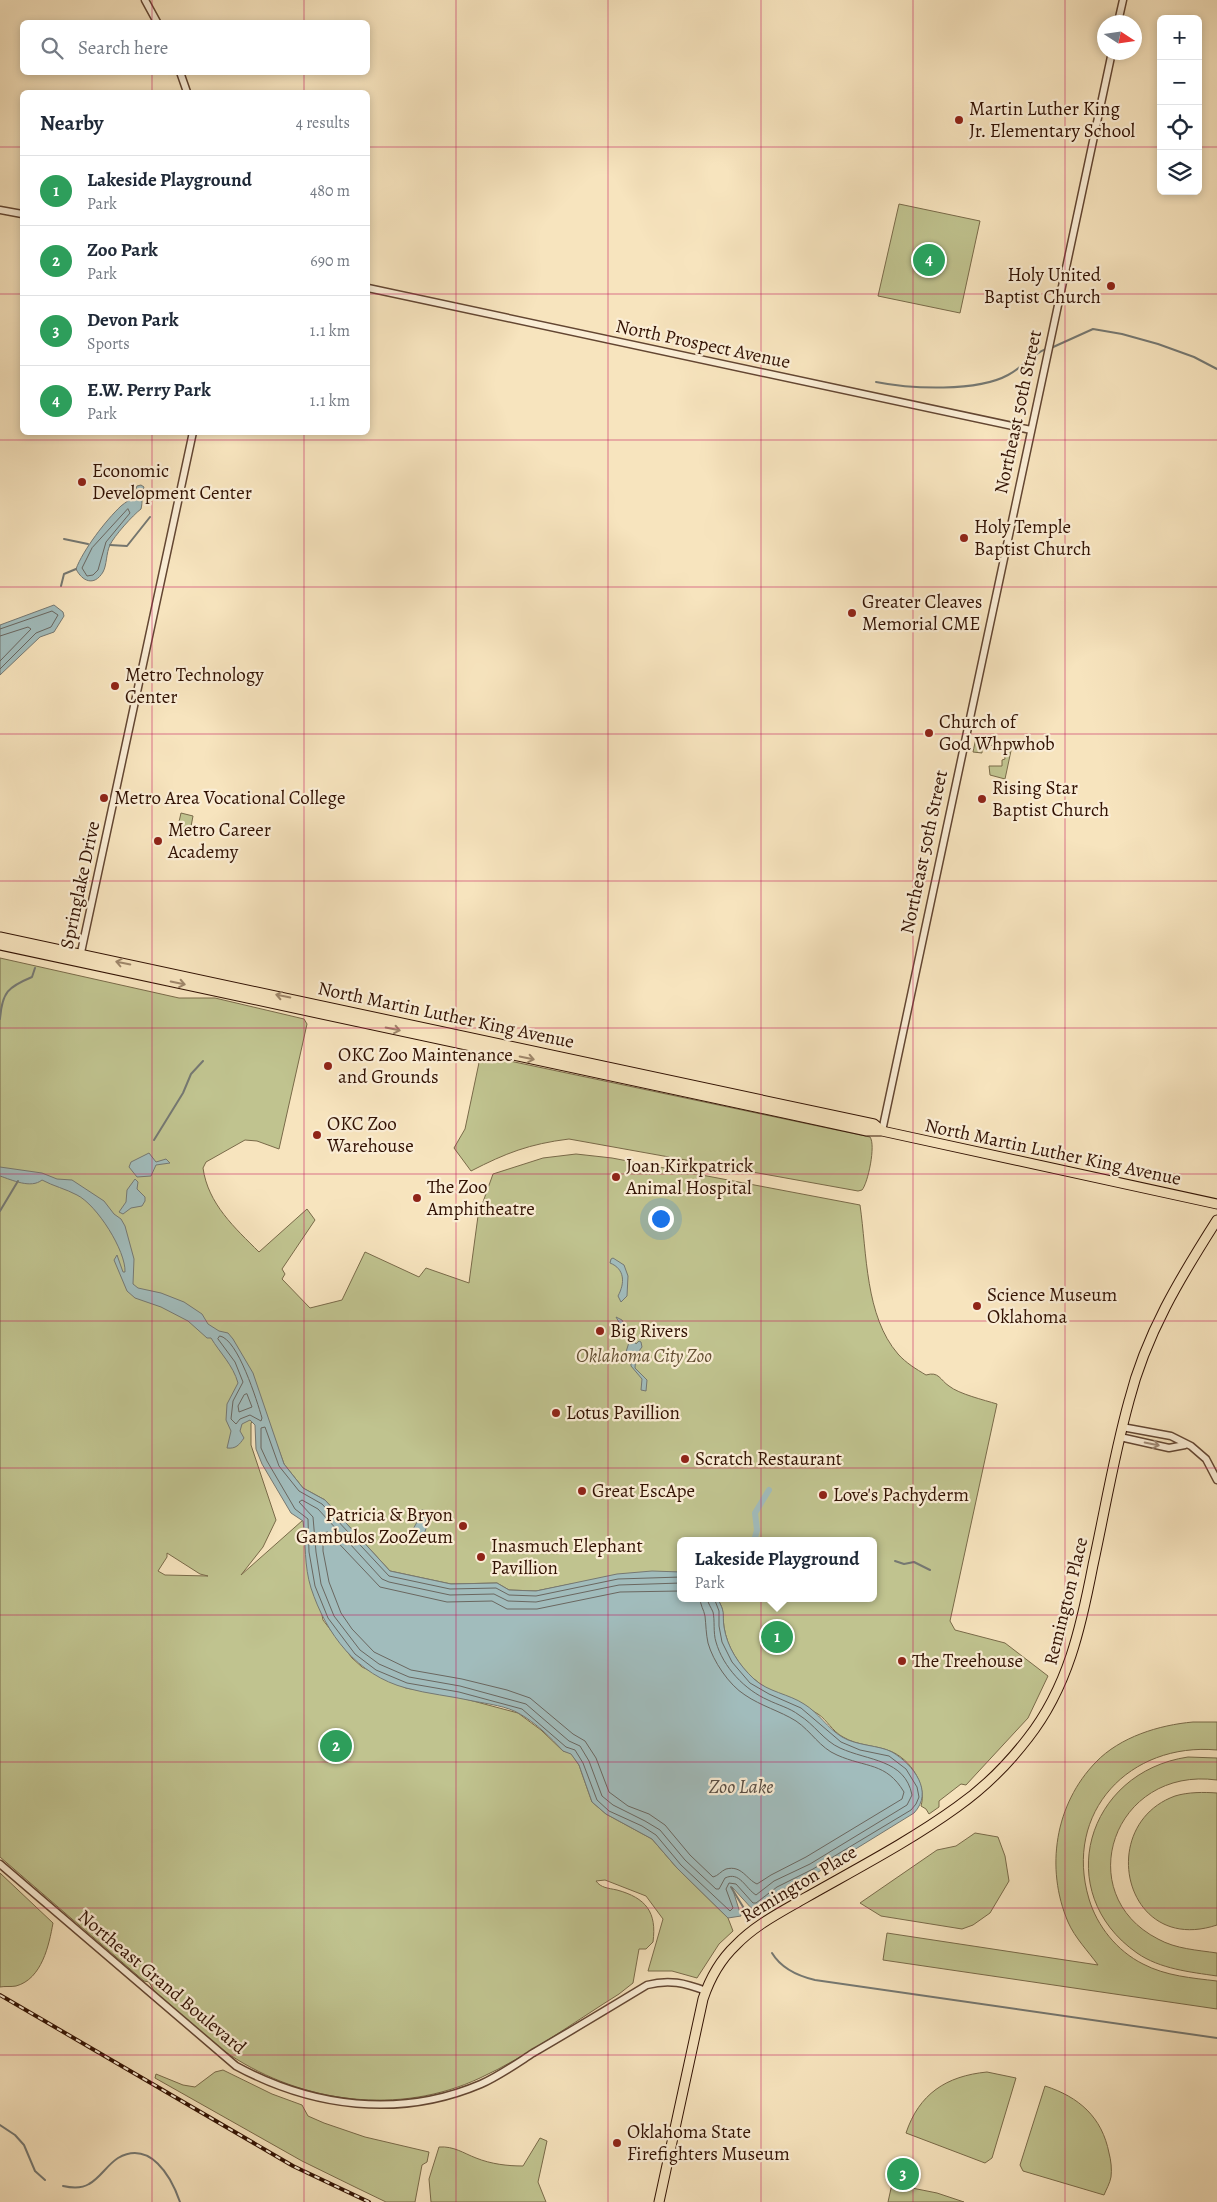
<!DOCTYPE html>
<html lang="en">
<head>
<meta charset="utf-8">
<style>
	:root { --surface:#fff; --page:#f6f6f7; --text:#1f2937; --muted:#747a83; --line:#e0e1e3; --accent:#8f2418 }
	body { margin:0; font-family:Alegreya,serif; background:var(--page); color:var(--text) }
	.controls { position:absolute; right:15px; top:15px; display:grid; overflow:hidden; border-radius:8px; box-shadow:0 2px 8px #0003 }
	.controls button { width:45px; height:45px; display:grid; place-items:center; padding:0; border:0; border-bottom:1px solid var(--line); background:var(--surface); color:var(--text); font:25px sans-serif }
	.compass { position:absolute; left:1097px; top:15px; width:45px; height:45px; border-radius:50%; background:var(--surface); box-shadow:0 2px 8px #0003; rotate:102deg }
	.you { position:absolute; left:660px; top:1218px; width:18px; height:18px; margin:-12px; border:4px solid #fff; border-radius:50%; background:#1a73e8; box-shadow:0 0 0 8px #1a73e833 }
	.badge { display:grid; place-items:center; width:32px; height:32px; border-radius:50%; background:var(--accent); color:#fff; font-size:16px; font-weight:700 }
	.pin { position:absolute; translate:-50% -50%; border:2px solid #fff; box-shadow:0 1px 5px #0006 }
	.popup { position:absolute; left:677px; top:1537px; width:200px; height:65px; box-sizing:border-box; display:grid; place-content:center; border-radius:8px; background:var(--surface); filter:drop-shadow(0 1px 4px #0005); font-size:16px; white-space:nowrap; color:var(--muted) }
	.popup b { font-size:19px; color:var(--text) }
	.popup::after { content:''; position:absolute; left:50%; top:100%; margin-left:-10px; border:10px solid transparent; border-top-color:var(--surface) }
	.list { margin:0; padding:0; list-style:none }
	h2 { display:flex; justify-content:space-between; align-items:center; height:65px; margin:0; padding:0 20px; font-size:21px }
	h2 small { font-size:16px; font-weight:400; color:var(--muted) }
	.list li { display:grid; grid-template-columns:32px 1fr auto; gap:15px; align-items:center; box-sizing:border-box; height:70px; padding:0 20px; border-top:1px solid var(--line) }
	.list b { display:block; font-size:19px; white-space:nowrap }
	.list p { margin:0; font-size:16px; white-space:nowrap; color:var(--muted) }
	.list em { font-size:16px; font-style:normal; color:var(--muted) }
	.icon { flex:none; width:28px; height:28px; fill:none; stroke:currentColor; stroke-width:2; stroke-linecap:round; stroke-linejoin:round }
	.map { position:relative; flex:none; width:1217px; height:2202px; overflow:hidden }
	.search { position:absolute; background:var(--surface); box-shadow:0 2px 8px #0003; left:20px; top:20px; width:350px; height:55px; display:flex; align-items:center; gap:12px; box-sizing:border-box; padding:0 18px; border-radius:8px; color:var(--muted); font-size:19px }
	.panel { position:absolute; background:var(--surface); box-shadow:0 2px 8px #0003; left:20px; top:90px; width:350px; height:345px; border-radius:8px }
	.map>svg:first-child { display:block }
	.green { fill:#c0c38f; stroke:#796a49; fill-rule:evenodd }
	.water { fill:#a1bcbc; stroke:#757872 }
	.lines { fill:none; stroke-linecap:round; stroke-linejoin:round }
	.shore { stroke:#6a6760; stroke-width:1 }
	.stream { stroke:#757872; stroke-width:2 }
	.canal { stroke:#a1bcbc; stroke-width:6 }
	.minor-casing { stroke:#634632; stroke-width:9 }
	.major-casing { stroke:#321203; stroke-width:11 }
	.minor { stroke:#faedd5; stroke-width:6 }
	.major { stroke:#f7e4be; stroke-width:9 }
	.rail-casing { stroke:#321203; stroke-width:4 }
	.rail { stroke:#faedd5; stroke-width:2; stroke-dasharray:5.5; stroke-linecap:butt }
	.oneway { stroke:#9e866a }
	.oneway2 { stroke:#a08a76 }
	.grid { fill:none; stroke:#c2185b; stroke-width:1; stroke-opacity:0.55 }
	.poi-dot { fill:#8f2418; stroke:#faedd5; stroke-width:2 }
	.labels { text-anchor:middle; dominant-baseline:central; stroke-width:4.5; stroke-linejoin:round; paint-order:stroke }
	.poi-label { font-size:19px; fill:#321203; stroke:#faedd5; text-anchor:start }
	.street-label { font-size:19px; fill:#321203; stroke:#faedd5 }
	.park-label { font-size:19px; font-style:italic; fill:#645034; stroke:#faedd5 }
	.water-label { font-size:20px; font-style:italic; fill:#594e44; stroke:#faedd5 }
</style>
</head>
<body>
<div class="map">
<svg width="1217" height="2202" viewBox="0 0 1217 2202">
	<rect width="100%" height="100%" fill="#f7e4be"/>
	<filter id="stains"><feTurbulence type="fractalNoise" baseFrequency=".004" numOctaves="4"/><feColorMatrix values="0 0 0 0 .2 0 0 0 0 .09 0 0 0 0 .02 0 0 0 .5 -.17"/></filter>
	<radialGradient id="worn" r=".72"><stop offset=".6" stop-color="#630" stop-opacity="0"/><stop offset="1" stop-color="#630" stop-opacity=".3"/></radialGradient>
	<path class="green" d="M899,204l81,17 -20,92 -82,-17z
		M976,738l36,8 -7,33 -15,-4 -1,-9h13v-6l3,-1 -1,-9h-3l-1,-5 -18,1v7l-9,-1z
		M181,813l12,3 -4,21 -13,-2z
		M0,958l179,40h36l89,21 3,5 -28,125 -22,-8 -12,-1 -39,22 -3,6c5,36 32,60 56,84l48,-43 8,11 -33,49 3,5 -3,5 28,29 32,-8 23,-48 54,25 7,-9 43,15 9,-67 15,-42 50,-16 33,-4 36,4 248,47c7,48 5,111 38,149 8,9 18,15 28,21 13,-4 14,5 23,11 10,8 35,14 48,18l-47,217 5,9 50,13 43,33 -20,42 -62,67 -5,-1 -22,17v6l-10,7 -3,-5 -5,-3c6,-20 -10,-47 -31,-55 -15,-6 -32,-5 -47,-14 -11,-6 -16,-17 -25,-23 -20,-13 -46,-19 -64,-35 -15,-13 -27,-32 -30,-52 -2,-14 1,-16 -7,-29h156v-57h-192v31l-110,12 -35,7 -27,-1 -12,-7 -46,1 -61,-13 -65,-71 -22,-12 -19,-24 -19,-52 -14,11v22l25,75 -13,27 -22,28 62,-55 20,100 29,38 10,9 44,21 52,9 60,16 23,17 22,21 8,2 8,12 13,37 14,12 46,25 25,29 51,50 5,13 -14,13 -22,34 -25,-7h-24l15,-52 -17,-23 -41,-16 -9,1c5,7 12,7 21,9 29,8 40,22 36,52l-7,7h-7l-6,34 -14,11c-45,28 -91,62 -139,84 -81,38 -177,25 -250,-23 -27,-18 -51,-43 -76,-64l-5,-9 -5,-1 -144,-124zM167,1553l33,21 8,2 -43,-1 -7,-4 9,-14z
		M486,1056l384,81c6,8 -2,46 -8,53l-4,1 -289,-52c-40,5 -63,14 -98,32l-17,-23 11,-19 15,-71z
		M1193,1722h24v28c-87,-8 -154,62 -128,149 8,27 28,52 54,65 23,12 49,14 74,17v28l-334,-49 4,-27 211,32c-10,-14 -23,-27 -30,-43 -23,-54 -13,-118 28,-160 24,-25 63,-37 97,-40z
		M1188,1757l29,1v22c-104,-14 -147,114 -59,159 18,10 39,11 59,14v23c-27,-4 -57,-7 -80,-23 -86,-60 -51,-181 51,-196z
		M1217,1793v132c-93,31 -122,-100 -42,-129 13,-4 29,-4 42,-3z
		M975,1833l23,4 7,19 4,25 -19,32 -17,12 -11,4 -81,-13 -21,-13 77,-53 19,-4z
		M0,1873l53,50c-4,22 -11,56 -37,63 -5,1 -11,0 -16,1z
		M223,2070l49,24 30,11 6,11 16,7 41,14 64,15 -2,10 -5,3 -7,37h-29l-29,-14 -55,-27 -147,-83 1,-4 27,11 12,2 20,-15z
		M987,2072l29,6 -24,80 -7,5 -79,-30c13,-39 40,-57 81,-61z
		M1045,2086c34,11 57,31 64,67 2,7 3,17 2,24 -1,6 -5,13 -7,18l-81,-24 -3,-6z
		M540,2138l7,3 -9,41 8,20h-115l-2,-23 10,-32c15,-1 24,6 37,11 15,6 31,8 47,8z
		M892,2184l45,9 27,9h-76z"/>
	<path class="water" d="M141,485l3,2c-3,8 -1,14 -3,22 -8,6 -27,27 -31,36 -4,8 -3,20 -7,27 -9,15 -21,9 -27,-3 7,-19 30,-49 45,-63 10,-8 11,-6 16,-20z
		M54,605l9,7 1,4 -10,16 -14,5 -40,38v-50z
		M149,1153l7,9 10,-3 4,4 -14,2 -5,11 -14,1 -8,-10 2,-5z
		M0,1167l42,6 15,6 15,1 32,21 10,13 7,5 4,7 9,33 -1,25 5,4 23,5 23,9 18,12 6,10 11,7 9,2 5,6 20,34 31,91 19,24 22,12 65,71 61,13 46,-1 12,7 27,1 81,-17 35,-3 29,1v26h36c9,15 5,14 7,29 3,20 15,38 30,52 14,13 35,15 50,25 15,9 23,24 38,33 15,9 37,8 50,15 22,13 42,40 22,61l-99,61 -35,17 -26,20 -22,-24 9,29 -13,2 -51,-50 -25,-29 -46,-25 -14,-12 -13,-37 -8,-11 -8,-3c-12,-13 -27,-28 -43,-37 -13,-8 -32,-10 -47,-13 -22,-5 -45,-7 -67,-13 -49,-13 -80,-54 -95,-100 -7,-22 -5,-45 -8,-67l-12,-8 -29,-49 -6,-15 -1,-24 -5,-5 -8,4 -2,7 4,7c-5,7 -8,11 -17,10l4,-17 -5,-11 1,-16 11,-21c-5,-18 -18,-30 -27,-45h-4l-19,-17 -27,-14 -26,-9 -8,-7 -13,-31 3,-5 6,17h2c1,-21 -28,-67 -48,-77 -11,-6 -24,-9 -35,-15 -11,9 -30,0 -42,-4z
		M135,1179l3,3 -1,7 8,8v4l-3,5 -11,2 -8,6 -4,-2 7,-10 1,-12z
		M613,1258l11,7 4,11 -1,20 -6,6 -3,-6c7,-13 7,-27 -8,-33l1,-4z
		M616,1317l6,3 14,24 3,-3 2,1 1,5 -6,8 -1,13 12,12 -1,11 -5,-1 1,-11 -11,-13v-9l-5,-5 4,-13 -4,-9 -8,2 -1,-3 3,-5z
		M422,1510l6,1 2,7 -6,16 -11,4 -2,-5 6,-11 -3,-4 3,-5z"/>
	<g class="lines">
		<path class="shore" d="M128,509l2,4 -24,29 -8,28 -5,5 -6,1 -5,-8 10,-20z
			M0,629l52,-18 6,4 -7,12 -15,6 -36,36
			M0,636l28,-9 3,2 -31,32
			M220,1336c18,3 37,65 42,82l-1,3 -11,-6 -10,4 -4,5 -5,-5 2,-18 10,-19 -8,-20 -17,-23z
			M247,1394l5,13 -13,5 -1,-6 6,-11z
			M681,1577l-63,2 -82,17 -27,-1 -13,-7 -46,1 -61,-13 -67,-72 -23,-13 -20,-25 -14,-39 -4,1v20l6,13 28,48 13,10 1,33 6,34 13,32 27,36 21,16 31,13 52,9 63,17 44,38 9,3 8,13 14,37 12,11 33,15 14,9 25,30 49,46 3,-3 -7,-19 3,-6 7,1 17,19h3l21,-16 36,-18 98,-59 5,-6 3,-7 -2,-10 -11,-18 -17,-13 -29,-6 -19,-8 -40,-34 -32,-14 -19,-11 -18,-21 -10,-20 -3,-16v-15l-5,-13
			M681,1583l-62,2 -83,17 -28,-1 -14,-7 -44,1 -61,-13 -7,-3 -64,-70 -16,-9 -3,2 14,15 3,35 5,32 13,32 26,34 19,14 30,13 51,9 66,18 43,37 11,5 9,15 13,35 11,9 32,16 15,9 25,30 31,29h3l6,-11c15,-7 20,10 31,17l18,-14 36,-17 97,-59 5,-10c-7,-36 -44,-34 -72,-47 -16,-7 -26,-24 -41,-33 -9,-7 -21,-10 -31,-15 -23,-10 -45,-33 -52,-58 -3,-9 -1,-22 -3,-30 -2,-5 -5,-8 -6,-14
			M681,1591l-61,1 -83,17h-30l-15,-8 -45,1 -67,-15 -52,-55 -5,1v18l6,31 12,31 11,16 22,23 37,18 51,9 45,11 23,8 43,36 12,7 11,17 13,34 19,14 21,8 16,11 25,30 23,22c5,-1 8,-6 13,-8 16,-4 20,10 31,15l14,-9 35,-18 96,-58 2,-7c-18,-30 -38,-24 -67,-37 -17,-7 -26,-24 -41,-34 -16,-10 -35,-15 -51,-26 -16,-10 -32,-34 -37,-52 -2,-9 -2,-18 -3,-27 -1,-6 -5,-11 -5,-18"/>
		<path class="stream" d="M1051,348l42,-19 29,5 36,10 36,13 23,12
			M876,382c35,7 101,10 132,-7 14,-7 24,-21 38,-26
			M64,539l24,5
			M110,545l17,1 23,-29
			M61,586l3,-12 12,-5
			M0,1019c2,-27 8,-32 32,-42l3,-9
			M154,1140l29,-47 8,-19 12,-13
			M0,1211l18,-30
			M895,1561l9,3 10,-2 16,8
			M731,1887l17,28
			M772,1953c9,15 26,23 43,27l402,58
			M0,2125l15,10 9,10 11,26 10,9
			M63,2186c9,2 18,3 26,-2 11,-6 18,-19 29,-26 32,-18 53,18 62,44"/>
		<path class="canal" d="M754,1541l3,-11 -2,-17 14,-23"/>
		<g class="minor-casing">
			<path id="minor" d="M145,0l12,22
				M1118,22l5,-22
				M180,72l7,20
				M0,210l22,4
				M368,288l663,142
				M80,957l113,-525
				M882,1131l230,-1079
				M1122,1427l49,9 20,10 15,13 11,21
				M1120,1437l49,11 16,-3
				M0,1864l236,202c76,41 163,53 245,18 18,-8 35,-20 52,-31 38,-22 76,-45 114,-68 22,-6 38,-2 59,6"/>
		</g>
		<g class="major-casing">
			<path id="major" d="M0,937l874,187 8,7
				M0,945l867,186h15l335,73
				M659,2202l44,-203c7,-21 17,-39 33,-54 19,-20 45,-33 69,-47 51,-29 105,-57 152,-91 27,-19 51,-43 71,-69 40,-51 53,-111 65,-173 12,-55 21,-110 36,-164 17,-67 51,-123 88,-181"/>
		</g>
		<use href="#minor" class="minor"/>
		<use href="#major" class="major"/>
		<g class="rail-casing">
			<path id="rail" d="M0,1995l293,171 76,36"/>
		</g>
		<use href="#rail" class="rail"/>
	</g>
	<defs><path id="oneway-shaft" d="M-6 0H5M1.5-3L5.5 0L1.5 3" fill="none" stroke-width="1.6" stroke-linecap="round" stroke-linejoin="round" transform="scale(1.25)"/></defs>
	<g class="oneway">
		<use href="#oneway-shaft" transform="translate(123 963) rotate(-169)"/>
		<use href="#oneway-shaft" transform="translate(178 983) rotate(12)"/>
		<use href="#oneway-shaft" transform="translate(283 996) rotate(-168)"/>
		<use href="#oneway-shaft" transform="translate(393 1029) rotate(12)"/>
		<use href="#oneway-shaft" transform="translate(527 1058) rotate(12)"/>
	</g>
	<use class="oneway2" href="#oneway-shaft" transform="translate(1152 1444) rotate(12)"/>
	<path class="grid" d="M152,0v22M304,0v22M456,0v2202M608,0v2202M761,0v2202M913,0v2202M1065,0v2202M152,72v20M304,72v20M0,147h22M368,147h793M1198,147h19M0,294h22M368,294h849M152,432v1770M304,432v1770M0,440h1217M0,587h1217M0,734h1217M0,881h1217M0,1028h1217M0,1174h1217M0,1321h1217M0,1468h1217M0,1615h1217M0,1762h1217M0,1908h1217M0,2055h1217"/>
	<g class="poi-dot">
		<circle cx="959" cy="120" r="5"/>
		<circle cx="1111" cy="286" r="5"/>
		<circle cx="82" cy="482" r="5"/>
		<circle cx="964" cy="538" r="5"/>
		<circle cx="852" cy="613" r="5"/>
		<circle cx="115" cy="686" r="5"/>
		<circle cx="929" cy="733" r="5"/>
		<circle cx="104" cy="798" r="5"/>
		<circle cx="982" cy="799" r="5"/>
		<circle cx="158" cy="841" r="5"/>
		<circle cx="328" cy="1066" r="5"/>
		<circle cx="317" cy="1135" r="5"/>
		<circle cx="616" cy="1177" r="5"/>
		<circle cx="417" cy="1198" r="5"/>
		<circle cx="977" cy="1306" r="5"/>
		<circle cx="600" cy="1331" r="5"/>
		<circle cx="556" cy="1413" r="5"/>
		<circle cx="685" cy="1459" r="5"/>
		<circle cx="582" cy="1491" r="5"/>
		<circle cx="823" cy="1495" r="5"/>
		<circle cx="463" cy="1526" r="5"/>
		<circle cx="481" cy="1557" r="5"/>
		<circle cx="902" cy="1661" r="5"/>
		<circle cx="617" cy="2143" r="5"/>
	</g>
	<g class="labels">
		<g class="poi-label">
			<text x="969" y="109">Martin Luther King<tspan x="969" dy="22">Jr. Elementary School</tspan></text>
			<text x="1101" y="275" text-anchor="end">Holy United<tspan x="1101" dy="22">Baptist Church</tspan></text>
			<text x="92" y="471">Economic<tspan x="92" dy="22">Development Center</tspan></text>
			<text x="974" y="527">Holy Temple<tspan x="974" dy="22">Baptist Church</tspan></text>
			<text x="862" y="602">Greater Cleaves<tspan x="862" dy="22">Memorial CME</tspan></text>
			<text x="125" y="675">Metro Technology<tspan x="125" dy="22">Center</tspan></text>
			<text x="939" y="722">Church of<tspan x="939" dy="22">God Whpwhob</tspan></text>
			<text x="992" y="788">Rising Star<tspan x="992" dy="22">Baptist Church</tspan></text>
			<text x="114" y="798">Metro Area Vocational College</text>
			<text x="168" y="830">Metro Career<tspan x="168" dy="22">Academy</tspan></text>
			<text x="338" y="1055">OKC Zoo Maintenance<tspan x="338" dy="22">and Grounds</tspan></text>
			<text x="327" y="1124">OKC Zoo<tspan x="327" dy="22">Warehouse</tspan></text>
			<text x="626" y="1166">Joan Kirkpatrick<tspan x="626" dy="22">Animal Hospital</tspan></text>
			<text x="427" y="1187">The Zoo<tspan x="427" dy="22">Amphitheatre</tspan></text>
			<text x="987" y="1295">Science Museum<tspan x="987" dy="22">Oklahoma</tspan></text>
			<text x="610" y="1331">Big Rivers</text>
			<text x="566" y="1413">Lotus Pavillion</text>
			<text x="695" y="1459">Scratch Restaurant</text>
			<text x="592" y="1491">Great EscApe</text>
			<text x="833" y="1495">Love's Pachyderm</text>
			<text x="453" y="1515" text-anchor="end">Patricia &amp; Bryon<tspan x="453" dy="22">Gambulos ZooZeum</tspan></text>
			<text x="491" y="1546">Inasmuch Elephant<tspan x="491" dy="22">Pavillion</tspan></text>
			<text x="912" y="1661">The Treehouse</text>
			<text x="627" y="2132">Oklahoma State<tspan x="627" dy="22">Firefighters Museum</tspan></text>
		</g>
		<g class="street-label">
			<text transform="translate(703 344) rotate(12)">North Prospect Avenue</text>
			<text transform="translate(1018 412) rotate(-78)">Northeast 50th Street</text>
			<text transform="translate(924 852) rotate(-78)">Northeast 50th Street</text>
			<text transform="translate(80 885) rotate(-78)">Springlake Drive</text>
			<text transform="translate(446 1015) rotate(12)">North Martin Luther King Avenue</text>
			<text transform="translate(1053 1152) rotate(12)">North Martin Luther King Avenue</text>
			<text transform="translate(1066 1601) rotate(-76)">Remington Place</text>
			<text transform="translate(799 1884) rotate(-31)">Remington Place</text>
			<text transform="translate(162 1982) rotate(40)">Northeast Grand Boulevard</text>
		</g>
		<g class="park-label">
			<text x="644" y="1356">Oklahoma City Zoo</text>
		</g>
		<g class="water-label">
			<text x="741" y="1786">Zoo Lake</text>
		</g>
	</g>
	<rect width="100%" height="100%" filter="url(#stains)"/>
	<rect width="100%" height="100%" fill="url(#worn)"/>
</svg>
<div class="controls">
<button>+</button>
<button>−</button>
<button><svg class="icon" aria-label="locate" viewBox="0 0 24 24"><circle cx="12" cy="12" r="6"/><path d="M12 2v4M12 18v4M2 12h4M18 12h4"/></svg></button>
<button><svg class="icon" aria-label="layers" viewBox="0 0 24 24"><path d="M12 4l9 5-9 5-9-5zM3 14l9 5 9-5"/></svg></button>
</div>
<svg class="compass" viewBox="-18 -18 36 36"><path d="M0-13l5 13h-10z" fill="#e53935"/><path d="M0 13l5-13h-10z" fill="#747a83"/></svg>
<div class="you"></div>
<div class="pin badge" style="left:777px;top:1637px;background:#2e9e5b">1</div>
<div class="popup"><b>Lakeside Playground</b>Park</div>
<div class="pin badge" style="left:336px;top:1746px;background:#2e9e5b">2</div>
<div class="pin badge" style="left:903px;top:2174px;background:#2e9e5b">3</div>
<div class="pin badge" style="left:929px;top:260px;background:#2e9e5b">4</div>
<div class="search"><svg class="icon" aria-label="search" viewBox="0 0 24 24"><circle cx="10" cy="10" r="6"/><path d="M15 15l6 6"/></svg>Search here</div>
<section class="panel">
<h2>Nearby<small>4 results</small></h2>
<ul class="list">
<li><span class="badge" style="background:#2e9e5b">1</span><div><b>Lakeside Playground</b><p>Park</p></div><em>480 m</em></li>
<li><span class="badge" style="background:#2e9e5b">2</span><div><b>Zoo Park</b><p>Park</p></div><em>690 m</em></li>
<li><span class="badge" style="background:#2e9e5b">3</span><div><b>Devon Park</b><p>Sports</p></div><em>1.1 km</em></li>
<li><span class="badge" style="background:#2e9e5b">4</span><div><b>E.W. Perry Park</b><p>Park</p></div><em>1.1 km</em></li>
</ul>
</section>
</div>
</body>
</html>
